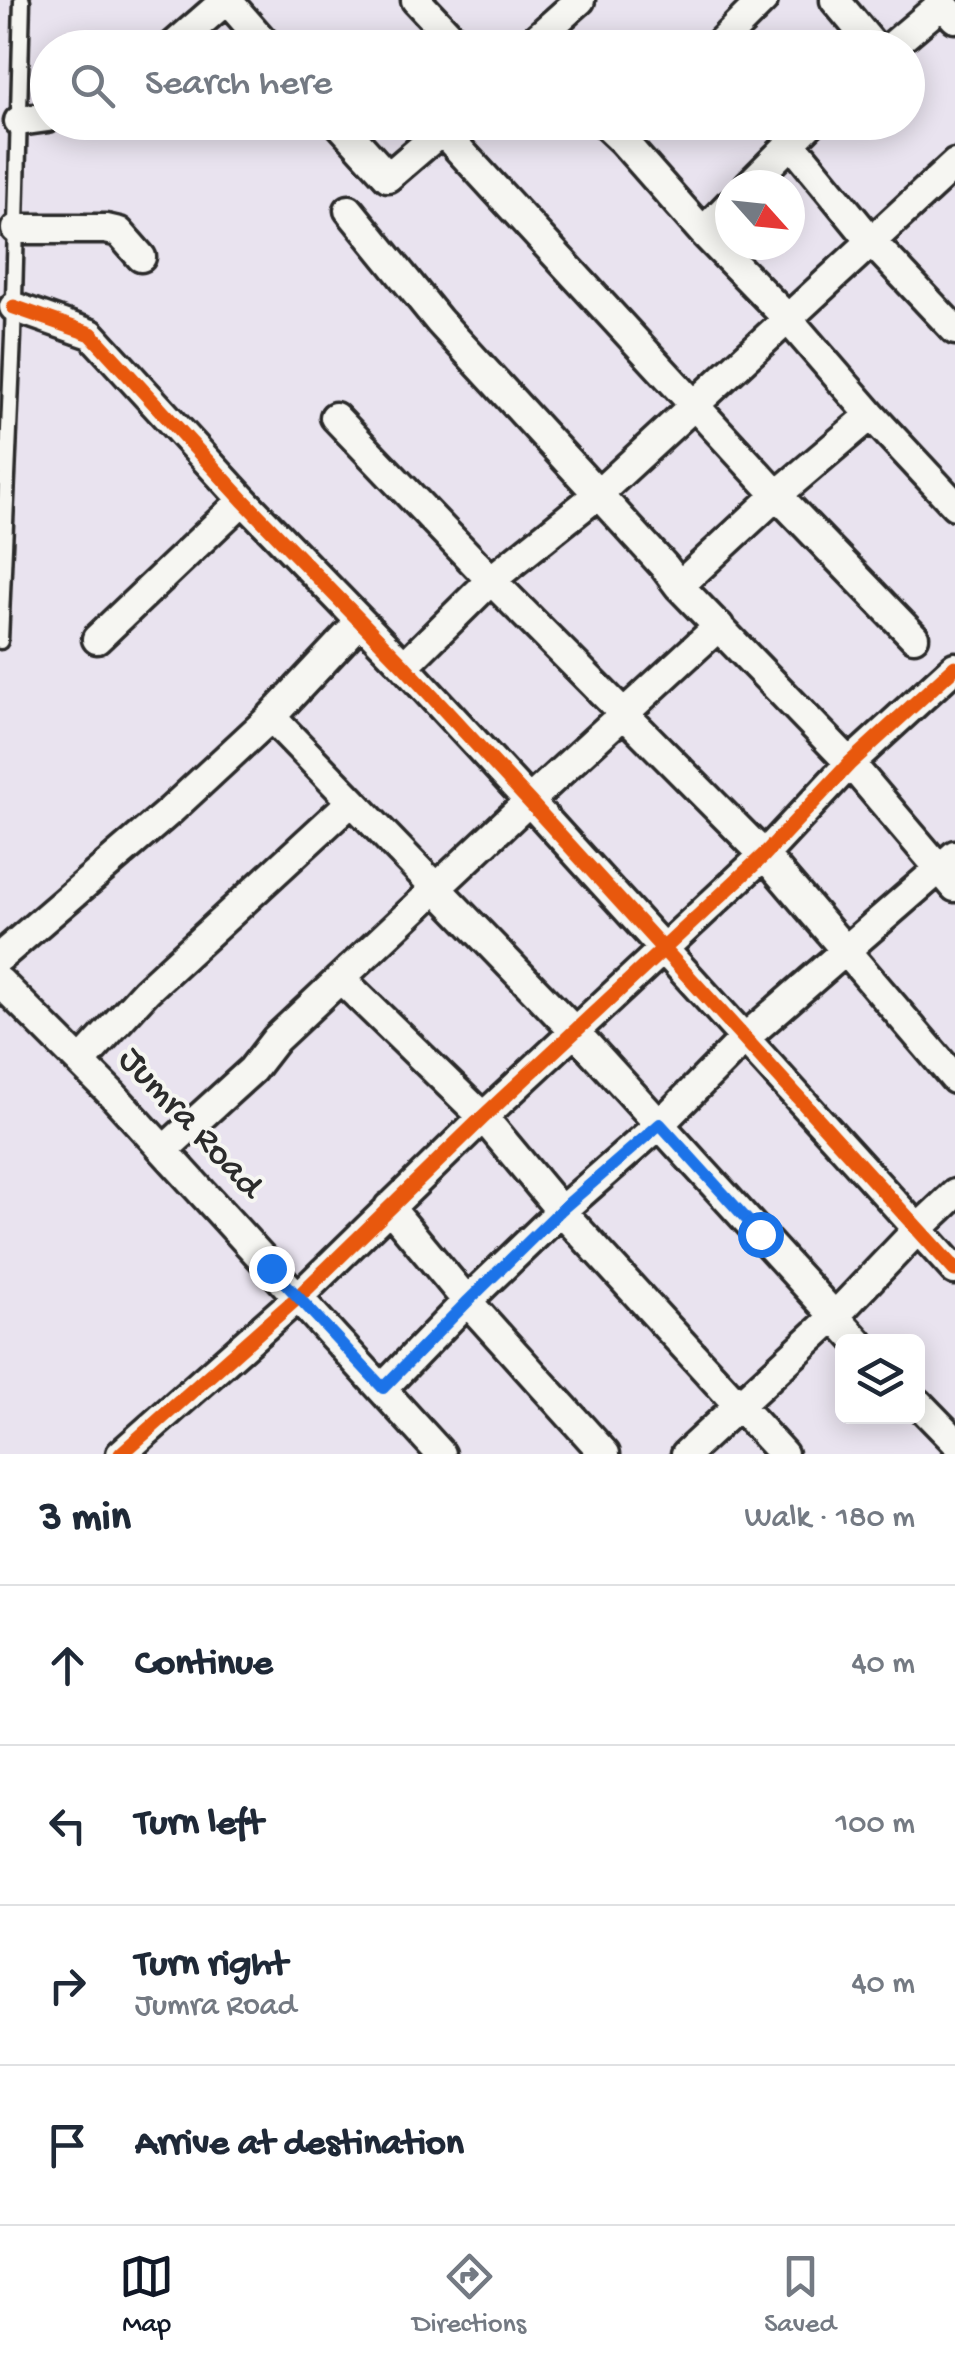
<!DOCTYPE html>
<html lang="en">
<head>
<meta charset="utf-8">
<style>
	:root { --surface:#fff; --page:#f2f2f3; --text:#1f2937; --muted:#747a83; --line:#e0e1e3; --accent:#111827 }
	body { margin:0; font-family:"Gochi Hand",sans-serif; background:var(--page); color:var(--text) }
	.controls { position:absolute; right:30px; bottom:30px; display:grid; overflow:hidden; border-radius:15px; box-shadow:0 5px 25px #0003 }
	.controls button { width:90px; height:90px; display:grid; place-items:center; padding:0; border:0; border-bottom:2px solid var(--line); background:var(--surface); color:var(--text); font:50px sans-serif }
	.compass { position:absolute; left:715px; top:170px; width:90px; height:90px; border-radius:50%; background:var(--surface); box-shadow:0 5px 25px #0003; rotate:117deg }
	.stop { position:absolute; width:30px; height:30px; margin:-22px; border:8px solid #1a73e8; border-radius:50%; background:#fff }
	.stop.end { background:#1a73e8; border-color:#fff; box-shadow:0 2px 10px #0008 }
	.list { margin:0; padding:0; list-style:none }
	h2 { display:flex; justify-content:space-between; align-items:center; height:130px; margin:0; padding:0 40px; font-size:42px }
	h2 small { font-size:32px; font-weight:400; color:var(--muted) }
	.list li { display:grid; grid-template-columns:65px 1fr auto; gap:30px; align-items:center; box-sizing:border-box; height:160px; padding:0 40px; border-top:2px solid var(--line) }
	.list b { display:block; font-size:38px; white-space:nowrap }
	.list p { margin:0; font-size:32px; white-space:nowrap; color:var(--muted) }
	.list em { font-size:32px; font-style:normal; color:var(--muted) }
	.icon { flex:none; width:55px; height:55px; fill:none; stroke:currentColor; stroke-width:2; stroke-linecap:round; stroke-linejoin:round }
	.map { position:relative; flex:none; width:955px; height:1454px; overflow:hidden }
	.search { position:absolute; background:var(--surface); box-shadow:0 5px 25px #0003; left:30px; right:30px; top:30px; height:110px; display:flex; align-items:center; gap:25px; box-sizing:border-box; padding:0 35px; border-radius:55px; color:var(--muted); font-size:38px }
	.sheet { height:770px; background:var(--surface) }
	nav { display:flex; justify-content:space-around; align-items:center; box-sizing:border-box; height:140px; border-top:2px solid var(--line); background:var(--surface); font-size:28px; color:var(--muted) }
	nav a { display:grid; justify-items:center; gap:5px }
	nav .on { color:var(--accent) }
	.map>svg:first-child { display:block }
	.lines { fill:none; stroke-linecap:round; stroke-linejoin:round }
	.lane-casing { stroke:#2b2b2b; stroke-width:21 }
	.street-casing { stroke:#2b2b2b; stroke-width:35 }
	.lane { stroke:#f6f6f2; stroke-width:14 }
	.street { stroke:#f6f6f2; stroke-width:28 }
	.cycleway-casing { stroke:#f6f6f2; stroke-width:21 }
	.cycleway { stroke:#e8590c; stroke-width:15 }
	.route { stroke:#1a73e8; stroke-width:12 }
	.labels { text-anchor:middle; dominant-baseline:central; stroke-width:8; stroke-linejoin:round; paint-order:stroke }
	.street-label { font-size:38px; fill:#2b2b2b; stroke:#f6f6f2 }
</style>
</head>
<body>
<div class="map">
<svg width="955" height="1454" viewBox="0 0 955 1454">
	<rect width="100%" height="100%" fill="#e9e3ef"/>
	<filter id="ink" filterUnits="userSpaceOnUse"><feTurbulence type="fractalNoise" baseFrequency=".01" numOctaves="2"/><feDisplacementMap in="SourceGraphic" scale="20" xChannelSelector="R" yChannelSelector="G"/><feConvolveMatrix kernelMatrix="1 2 1 2 8 2 1 2 1" color-interpolation-filters="sRGB"/></filter>
	<g filter="url(#ink)">
		<g class="lines">
			<g class="lane-casing">
				<path id="lane" d="M0,641l13,-305 9,-336"/>
			</g>
			<g class="street-casing">
				<path id="street" d="M227,0l42,48
					M416,0l45,48
					M835,0l40,48
					M171,48l55,-48
					M526,48l54,-48
					M715,48l48,-48
					M890,48l52,-44 13,14
					M19,121l29,-4
					M338,122l50,55 64,-55
					M603,122l19,18 81,92 85,87 83,96 84,90
					M442,131l335,364 137,142
					M622,140l18,-18
					M791,143l81,99 83,88
					M749,185l63,-63
					M349,210l90,111 225,245 15,20 171,177 105,124
					M16,229h90l13,3 22,25
					M703,232l27,-28
					M14,307l77,27 152,166 161,166 125,135 426,469
					M335,417l156,163 273,275 191,224
					M679,586l98,-91 94,-80
					M97,639l146,-139
					M404,666l87,-86 106,-85 358,-331
					M271,717l305,316 282,309
					M0,957l171,-147 100,-93 89,-95
					M341,979l142,138 78,94 222,243
					M0,982l112,112 329,360
					M81,1062l65,-71 206,-190
					M164,1150l88,-80 24,-31 253,-238 190,-175
					M389,1207l78,94 138,153
					M383,1388l84,-87 94,-90 99,-87 85,-86 210,-183
					M918,1403l37,38
					M121,1454l176,-156 186,-181 281,-262 86,-92 105,-96
					M686,1454l148,-137 83,-87 38,-36"/>
			</g>
			<use href="#lane" class="lane"/>
			<use href="#street" class="street"/>
			<g class="cycleway-casing">
				<path id="cycleway" d="M14,307l77,27 152,166 161,166 125,135 426,469
					M121,1454l176,-156 186,-181 281,-262 86,-92 105,-96"/>
			</g>
			<use href="#cycleway" class="cycleway"/>
		</g>
	</g>
	<g class="lines" filter="url(#ink)">
		<path class="route" d="M271,1268l112,120 85,-87 93,-91 99,-86 100,110"/>
	</g>
	<g class="labels">
		<g class="street-label">
			<text transform="translate(189 1124) rotate(47)">Jumra Road</text>
		</g>
	</g>
</svg>
<div class="controls">
<button><svg class="icon" aria-label="layers" viewBox="0 0 24 24"><path d="M12 4l9 5-9 5-9-5zM3 14l9 5 9-5"/></svg></button>
</div>
<svg class="compass" viewBox="-18 -18 36 36"><path d="M0-13l5 13h-10z" fill="#e53935"/><path d="M0 13l5-13h-10z" fill="#747a83"/></svg>
<div class="stop" style="left:760px;top:1234px"></div>
<div class="stop end" style="left:271px;top:1268px"></div>
<div class="search"><svg class="icon" aria-label="search" viewBox="0 0 24 24"><circle cx="10" cy="10" r="6"/><path d="M15 15l6 6"/></svg>Search here</div>
</div>
<section class="sheet">
<h2>3 min<small>Walk · 180 m</small></h2>
<ul class="list">
<li><svg class="icon" aria-label="ahead" viewBox="0 0 24 24"><path d="M12 20V5M6 11l6-6 6 6"/></svg><div><b>Continue</b></div><em>40 m</em></li>
<li><svg class="icon" aria-label="left" viewBox="0 0 24 24"><path d="M17 20v-9H6M10 6l-5 5 5 5"/></svg><div><b>Turn left</b></div><em>100 m</em></li>
<li><svg class="icon" aria-label="right" viewBox="0 0 24 24"><path d="M7 20v-9h11M14 6l5 5-5 5"/></svg><div><b>Turn right</b><p>Jumra Road</p></div><em>40 m</em></li>
<li><svg class="icon" aria-label="arrive" viewBox="0 0 24 24"><path d="M6 21V4h12l-3 4 3 4H6"/></svg><div><b>Arrive at destination</b></div></li>
</ul>
</section>
<nav>
<a class="on"><svg class="icon" aria-label="map" viewBox="0 0 24 24"><path d="M3 6l6-2 6 2 6-2v14l-6 2-6-2-6 2zM9 4v14M15 6v14"/></svg>Map</a>
<a><svg class="icon" aria-label="directions" viewBox="0 0 24 24"><path d="M12 3l9 9-9 9-9-9zM9 14v-3h6M13 9l2 2-2 2"/></svg>Directions</a>
<a><svg class="icon" aria-label="saved" viewBox="0 0 24 24"><path d="M7 4h10v16l-5-4-5 4z"/></svg>Saved</a>
</nav>
</body>
</html>
